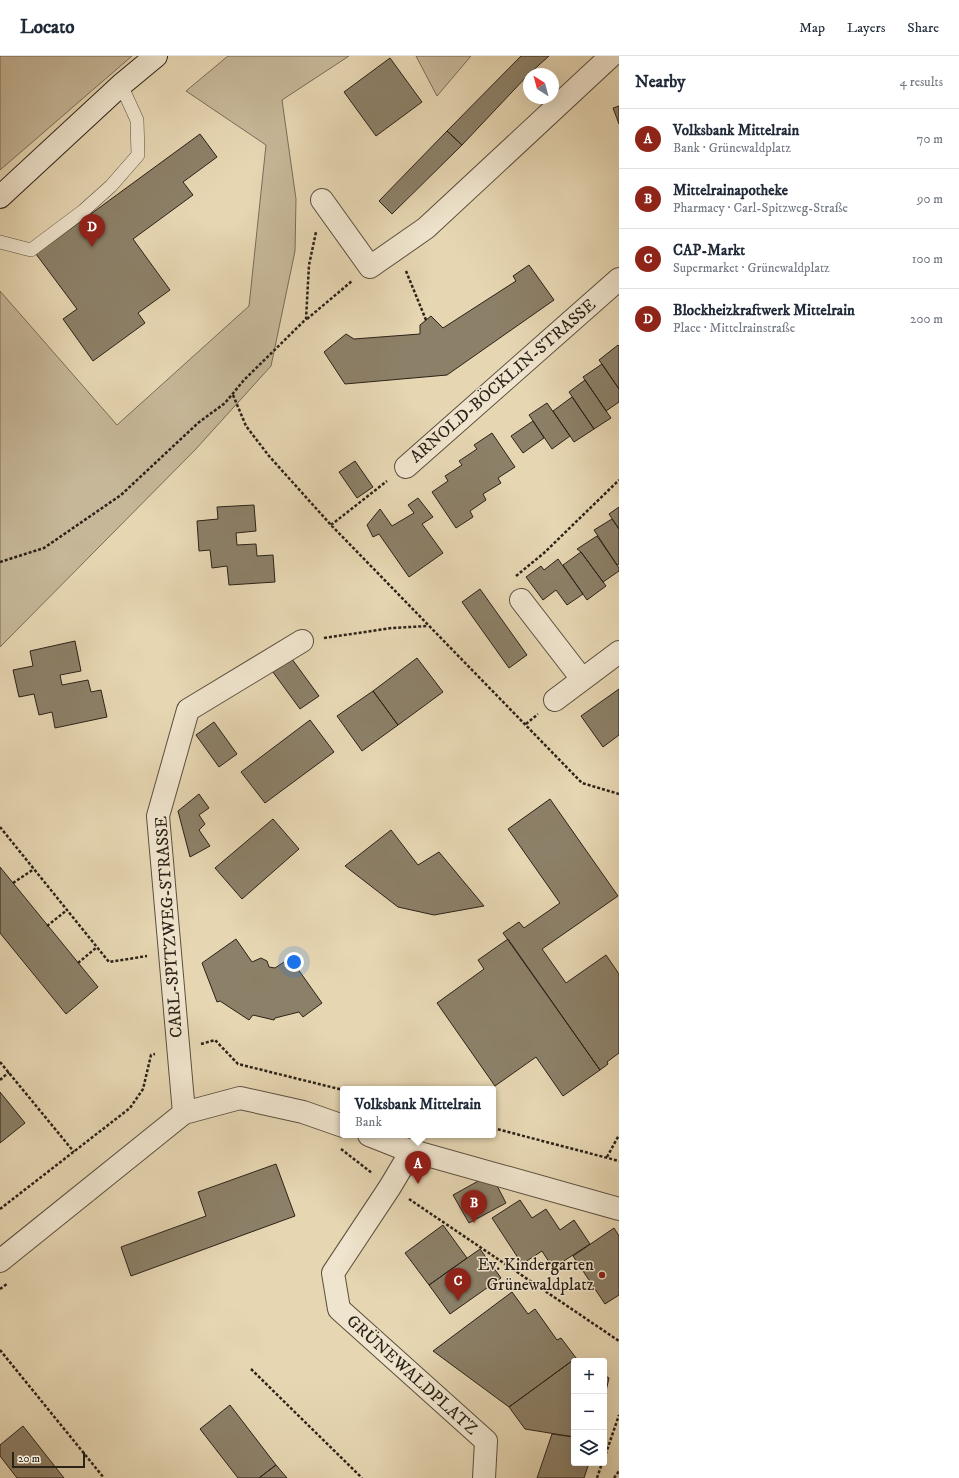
<!DOCTYPE html>
<html lang="en">
<head>
<meta charset="utf-8">
<style>
	:root { --surface:#fff; --page:#f2f2f3; --text:#1f2937; --muted:#747a83; --line:#e0e1e3; --accent:#8f2418 }
	body { margin:0; font-family:"IM FELL DW Pica",serif; background:var(--page); color:var(--text) }
	.controls { position:absolute; right:12px; bottom:12px; display:grid; overflow:hidden; border-radius:4px; box-shadow:0 4px 16px #0002 }
	.controls button { width:36px; height:36px; display:grid; place-items:center; padding:0; border:0; border-bottom:1px solid var(--line); background:var(--surface); color:var(--text); font:20px sans-serif }
	.compass { position:absolute; left:523px; top:12px; width:36px; height:36px; border-radius:50%; background:var(--surface); box-shadow:0 4px 16px #0002; rotate:324deg }
	.scale { position:absolute; left:12px; bottom:10px; width:73px; box-sizing:border-box; padding-left:4px; border:2px solid #2b2218; border-top:0; font-size:11px; line-height:14px; white-space:nowrap; color:#2b2218; -webkit-text-stroke:3px #efe4cd; paint-order:stroke }
	.you { position:absolute; left:294px; top:906px; width:14px; height:14px; margin:-10px; border:3px solid #fff; border-radius:50%; background:#1a73e8; box-shadow:0 0 0 6px #1a73e833 }
	.badge { display:grid; place-items:center; width:26px; height:26px; border-radius:50%; background:var(--accent); color:#fff; font-size:13px; font-weight:700 }
	.pin { position:absolute; translate:-50% -33px; filter:drop-shadow(0 1px 2px #0008) }
	.pin::after { content:''; position:absolute; top:21px; width:14px; height:12px; background:inherit; clip-path:polygon(0 0,100% 0,50% 100%) }
	.popup { position:absolute; left:340px; top:1030px; width:156px; height:52px; box-sizing:border-box; display:grid; place-content:center; border-radius:4px; background:var(--surface); filter:drop-shadow(0 1px 3px #0005); font-size:13px; white-space:nowrap; color:var(--muted) }
	.popup b { font-size:15px; color:var(--text) }
	.popup::after { content:''; position:absolute; left:50%; top:100%; margin-left:-8px; border:8px solid transparent; border-top-color:var(--surface) }
	.list { margin:0; padding:0; list-style:none }
	h2 { display:flex; justify-content:space-between; align-items:center; height:52px; margin:0; padding:0 16px; font-size:17px }
	h2 small { font-size:13px; font-weight:400; color:var(--muted) }
	.list li { display:grid; grid-template-columns:26px 1fr auto; gap:12px; align-items:center; box-sizing:border-box; height:60px; padding:0 16px; border-top:1px solid var(--line) }
	.list b { display:block; font-size:15px; white-space:nowrap }
	.list p { margin:0; font-size:13px; white-space:nowrap; color:var(--muted) }
	.list em { font-size:13px; font-style:normal; color:var(--muted) }
	.icon { flex:none; width:22px; height:22px; fill:none; stroke:currentColor; stroke-width:2; stroke-linecap:round; stroke-linejoin:round }
	.map { position:relative; flex:none; width:619px; height:1422px; overflow:hidden }
	header { display:flex; align-items:center; gap:24px; box-sizing:border-box; height:56px; padding:0 20px; background:var(--surface); border-bottom:1px solid var(--line) }
	header strong { font-size:19px }
	nav { display:flex; gap:22px; margin-inline-start:auto; font-size:14px }
	main { display:flex }
	aside { flex:1; background:var(--surface) }
	.map>svg:first-child { display:block }
	.green { fill:#c6b798; stroke:#786c58 }
	.building { fill:#8c8068; stroke:#2b2218 }
	.lines { fill:none; stroke-linecap:round; stroke-linejoin:round }
	.lane-casing { stroke:#5a4f3e; stroke-width:14 }
	.street-casing { stroke:#5a4f3e; stroke-width:24 }
	.secondary-casing { stroke:#2b2218; stroke-width:24 }
	.path { stroke:#2b2218; stroke-width:2.5; stroke-dasharray:3 2; stroke-linecap:butt }
	.lane { stroke:#efe4cd; stroke-width:13 }
	.street { stroke:#efe4cd; stroke-width:22 }
	.secondary { stroke:#efe4cd; stroke-width:22 }
	.poi-dot { fill:#8f2418; stroke:#efe4cd; stroke-width:1.5 }
	.labels { text-anchor:middle; dominant-baseline:central; stroke-width:3; stroke-linejoin:round; paint-order:stroke }
	.street-label { font-size:17px; fill:#2b2218; stroke:#efe4cd }
	.poi-label { font-size:17px; fill:#2b2218; stroke:#efe4cd; text-anchor:end }
</style>
</head>
<body>
<header>
<strong>Locato</strong>
<nav><a>Map</a><a>Layers</a><a>Share</a></nav>
</header>
<main>
<div class="map">
<svg width="619" height="1422" viewBox="0 0 619 1422">
	<rect width="100%" height="100%" fill="#e6d6b2"/>
	<filter id="stains"><feTurbulence type="fractalNoise" baseFrequency=".005" numOctaves="4"/><feColorMatrix values="0 0 0 0 .2 0 0 0 0 .09 0 0 0 0 .02 0 0 0 .5 -.17"/></filter>
	<radialGradient id="worn" r=".72"><stop offset=".6" stop-color="#630" stop-opacity="0"/><stop offset="1" stop-color="#630" stop-opacity=".3"/></radialGradient>
	<path class="green" d="M0,0h132l-132,114z
		M228,0h121l-67,44 14,99 -1,52 -24,115 -76,84 -195,197v-356l117,134 132,-119 17,-161 -80,-54z
		M416,0h55l-34,40z"/>
	<path class="building" d="M521,0h28l-20,18 -67,71 -15,-14z
		M390,2l32,44 -46,34 -32,-44z
		M619,50v18l-6,-16z
		M447,75l15,14 -70,69 -13,-13z
		M200,78l17,23 -34,25 10,13 -60,44 37,51 -32,23 7,10 -52,38 -30,-42 14,-10 -41,-55z
		M529,209l25,35 -107,75 -102,9 -21,-32 22,-18 8,5 66,-5v-9l11,-9 12,12 73,-47 -3,-5z
		M618,289l1,1v43l-20,-29z
		M602,308l17,25v13l-13,9 -23,-34z
		M585,324l26,38 -17,11 -25,-37z
		M572,341l22,32 -20,13 -21,-31z
		M547,347l23,33 -18,13 -23,-34z
		M533,365l11,17 -21,15 -12,-17z
		M492,377l23,34 -17,11 3,5 -18,11 3,6 -16,11 3,6 -17,11 -24,-36 16,-11 -3,-5 17,-11 -3,-4 18,-12 -3,-4z
		M355,405l18,26 -16,11 -18,-26z
		M418,442l15,19 -11,7 21,29 -34,24 -30,-43 -6,3 -6,-12 13,-16 12,17 22,-13 -6,-8z
		M254,449l2,26 -20,2 1,12 19,-1 1,12 16,-1 2,27 -46,3 -2,-19 -15,2 -2,-18 -11,1 -2,-30 21,-2 -1,-12z
		M619,451v22l-10,-15z
		M612,463l7,10v35l-2,1 -23,-35z
		M597,480l22,32v3l-16,11 -22,-30 -4,-3z
		M581,496l25,34 -19,14 -24,-35z
		M558,503l25,35 -16,11 -11,-15 -13,10 -17,-23 15,-11 3,4z
		M480,533l47,66 -18,13 -47,-66z
		M75,585l6,30 -21,4 2,10 26,-5 3,12 10,-2 6,27 -52,11 -3,-16 -13,3 -5,-21 -15,3 -6,-27 20,-4 -3,-15z
		M289,599l30,41 -19,13 -30,-41z
		M417,602l26,34 -45,33 -25,-34z
		M619,633v46l-16,12 -22,-31z
		M373,635l25,34 -36,26 -25,-35z
		M310,664l24,32 -69,51 -24,-31z
		M214,666l23,32 -18,13 -23,-32z
		M199,738l10,14 -10,7 6,9 -6,6 11,16 -20,11 -12,-46z
		M550,743l68,97 -76,53 24,34 40,-28 13,19v79l-12,9 1,2 -8,6 -97,-137 16,-11 5,6 36,-25 -52,-74z
		M273,763l26,30 -57,50 -27,-31z
		M391,774l27,35 21,-13 45,54 -50,9 -36,-8 -53,-41z
		M0,811l98,120 -32,27 -66,-81z
		M236,883l16,23 9,-4 6,3 2,6 6,1 15,-10 32,45 -19,14 -4,-5 -24,6 -1,2 -21,-5 -4,5 -29,-19 -3,1 -15,-39z
		M508,883l92,131 -37,26 -27,-39 -41,29 -58,-83 47,-34 -6,-9z
		M0,1036l25,31 -25,20z
		M276,1108l19,52 -164,60 -10,-29 85,-31 -8,-24z
		M491,1118l15,29 -37,20 -16,-28z
		M520,1144l12,18 14,-9 14,21 14,-10 16,24 -37,24 -11,-17 -20,13 -30,-46z
		M443,1169l24,33 -38,27 -24,-32z
		M614,1172l5,8v59l-14,9 -32,-48z
		M480,1193l21,29 -51,36 -21,-29z
		M512,1236l16,22 7,-5 22,31 4,-2 15,20 -67,49 -76,-56z
		M576,1302l5,3h-7v76l-49,-8 -16,-22z
		M604,1319l5,3 -5,22z
		M230,1349l46,60 -17,13h-21l-38,-49z
		M23,1370l41,52h-47l-17,-22v-11z
		M552,1378l22,3v26h15l-5,15h-47z
		M276,1409l11,13h-28z"/>
	<g class="lines">
		<g class="lane-casing">
			<path id="lane" d="M0,186l31,8 52,-39 28,-25 27,-31 -1,-35 -16,-35"/>
		</g>
		<g class="street-casing">
			<path id="street" d="M322,144l48,67 56,-39 185,-172
				M406,411l213,-188
				M521,544l61,79
				M555,644l64,-48
				M184,1057l56,-15 63,14 40,14
				M369,1079l33,13 217,61
				M412,1094l-22,37 -57,86 6,36 147,132 -2,37
				M0,1205l184,-148 -26,-297 30,-106 114,-69"/>
		</g>
		<g class="secondary-casing">
			<path id="secondary" d="M0,141l121,-112 35,-29"/>
		</g>
		<path class="path" d="M406,215l20,49
			M307,263l45,-38
			M233,339l13,31 23,30 62,69 251,258 37,11
			M331,469l56,-44
			M0,506l44,-14 77,-53 77,-72 27,-20 19,-23 62,-61 3,-54 7,-33
			M516,520l28,-23 75,-73
			M324,582l68,-10 36,-2
			M526,668l12,-10
			M0,771l109,135 38,-6
			M13,827l21,-14
			M47,870l20,-16
			M78,907l19,-16
			M201,988l14,-4 23,24 105,26
			M0,1006l74,90
			M0,1024l9,-8
			M493,1072l126,33
			M341,1093l31,24
			M607,1101l12,-22
			M409,1143l210,142
			M0,1153l130,-101 13,-19 8,-34 4,-1
			M0,1233l7,-5
			M0,1294l104,128
			M251,1313l111,109
			M604,1403l15,-44
			M597,1422l5,-15
			M614,1422l5,-7"/>
		<use href="#lane" class="lane"/>
		<use href="#street" class="street"/>
		<use href="#secondary" class="secondary"/>
	</g>
	<circle class="poi-dot" cx="602" cy="1219" r="4"/>
	<g class="labels">
		<g class="street-label">
			<text transform="translate(503 325) rotate(-41)">ARNOLD-BÖCKLIN-STRASSE</text>
			<text transform="translate(169 871) rotate(-94)">CARL-SPITZWEG-STRASSE</text>
			<text transform="translate(412 1319) rotate(42)">GRÜNEWALDPLATZ</text>
		</g>
		<g class="poi-label">
			<text x="594" y="1209">Ev. Kindergarten<tspan x="594" dy="20">Grünewaldplatz</tspan></text>
		</g>
	</g>
	<rect width="100%" height="100%" filter="url(#stains)"/>
	<rect width="100%" height="100%" fill="url(#worn)"/>
</svg>
<div class="controls">
<button>+</button>
<button>−</button>
<button><svg class="icon" aria-label="layers" viewBox="0 0 24 24"><path d="M12 4l9 5-9 5-9-5zM3 14l9 5 9-5"/></svg></button>
</div>
<svg class="compass" viewBox="-18 -18 36 36"><path d="M0-13l5 13h-10z" fill="#e53935"/><path d="M0 13l5-13h-10z" fill="#747a83"/></svg>
<div class="scale">20 m</div>
<div class="you"></div>
<div class="pin badge" style="left:418px;top:1128px">A</div>
<div class="popup"><b>Volksbank Mittelrain</b>Bank</div>
<div class="pin badge" style="left:474px;top:1167px">B</div>
<div class="pin badge" style="left:458px;top:1245px">C</div>
<div class="pin badge" style="left:92px;top:191px">D</div>
</div>
<aside>
<h2>Nearby<small>4 results</small></h2>
<ul class="list">
<li><span class="badge">A</span><div><b>Volksbank Mittelrain</b><p>Bank · Grünewaldplatz</p></div><em>70 m</em></li>
<li><span class="badge">B</span><div><b>Mittelrainapotheke</b><p>Pharmacy · Carl-Spitzweg-Straße</p></div><em>90 m</em></li>
<li><span class="badge">C</span><div><b>CAP-Markt</b><p>Supermarket · Grünewaldplatz</p></div><em>100 m</em></li>
<li><span class="badge">D</span><div><b>Blockheizkraftwerk Mittelrain</b><p>Place · Mittelrainstraße</p></div><em>200 m</em></li>
</ul>
</aside>
</main>
</body>
</html>
